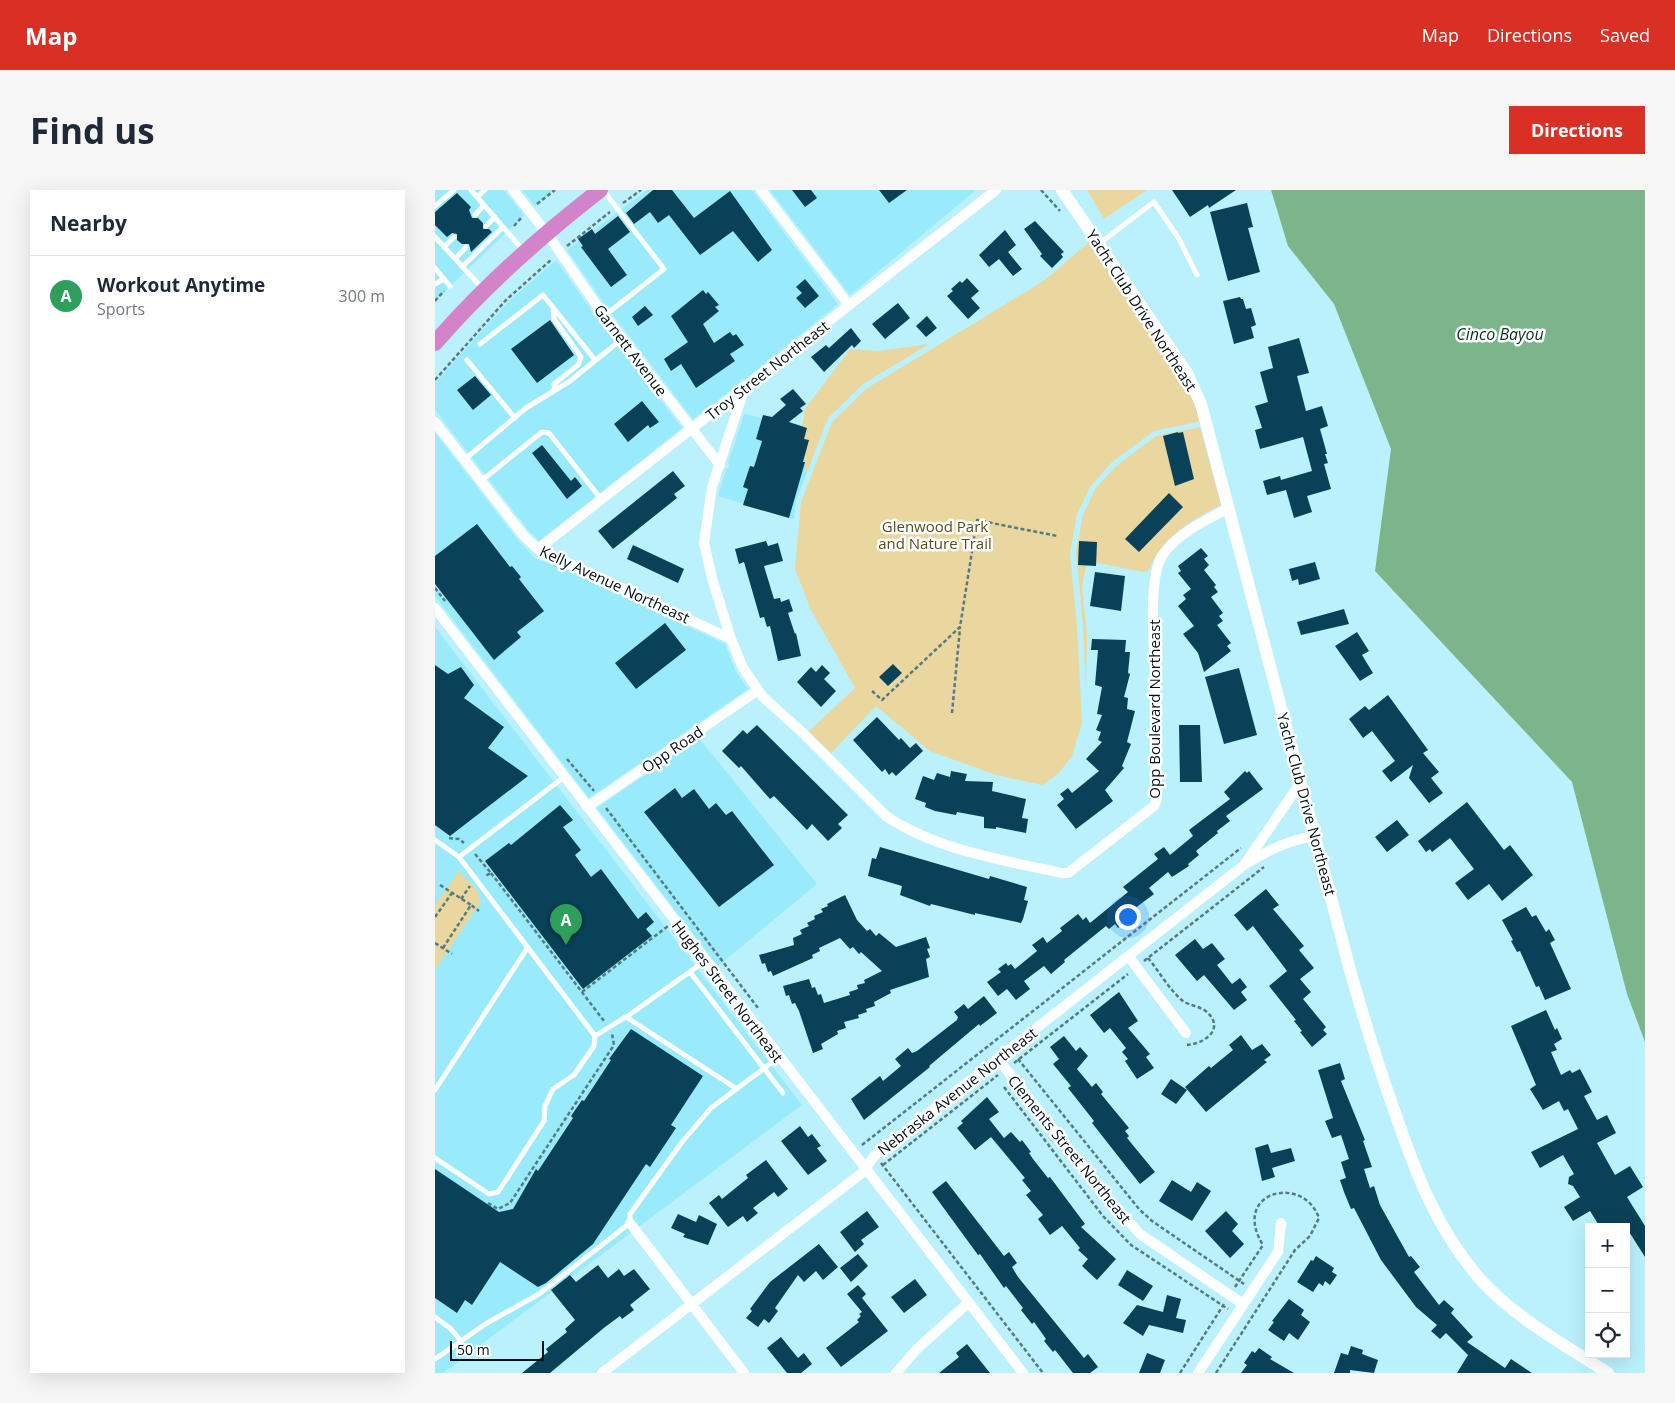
<!DOCTYPE html>
<html lang="en">
<head>
<meta charset="utf-8">
<style>
	:root { --surface:#fff; --page:#f6f6f7; --text:#1f2937; --muted:#747a83; --line:#e0e1e3; --accent:#d93025 }
	body { margin:0; font-family:"Open Sans",sans-serif; background:var(--page); color:var(--text) }
	.controls { position:absolute; right:15px; bottom:15px; display:grid; overflow:hidden; border-radius:0px; box-shadow:0 5px 20px #0002 }
	.controls button { width:45px; height:45px; display:grid; place-items:center; padding:0; border:0; border-bottom:1px solid var(--line); background:var(--surface); color:var(--text); font:25px sans-serif }
	.scale { position:absolute; left:15px; bottom:12px; width:94px; box-sizing:border-box; padding-left:5px; border:2px solid #001014; border-top:0; font-size:14px; line-height:18px; white-space:nowrap; color:#001014; -webkit-text-stroke:4px #fff; paint-order:stroke }
	.you { position:absolute; left:692px; top:726px; width:18px; height:18px; margin:-12px; border:4px solid #fff; border-radius:50%; background:#1a73e8; box-shadow:0 0 0 8px #1a73e833 }
	.badge { display:grid; place-items:center; width:32px; height:32px; border-radius:50%; background:var(--accent); color:#fff; font-size:16px; font-weight:700 }
	.pin { position:absolute; translate:-50% -41px; filter:drop-shadow(0 1px 2px #0008) }
	.pin::after { content:''; position:absolute; top:26px; width:18px; height:15px; background:inherit; clip-path:polygon(0 0,100% 0,50% 100%) }
	.list { margin:0; padding:0; list-style:none }
	h2 { display:flex; justify-content:space-between; align-items:center; height:65px; margin:0; padding:0 20px; font-size:21px }
	h2 small { font-size:16px; font-weight:400; color:var(--muted) }
	.list li { display:grid; grid-template-columns:32px 1fr auto; gap:15px; align-items:center; box-sizing:border-box; height:80px; padding:0 20px; border-top:1px solid var(--line) }
	.list b { display:block; font-size:19px; white-space:nowrap }
	.list p { margin:0; font-size:16px; white-space:nowrap; color:var(--muted) }
	.list em { font-size:16px; font-style:normal; color:var(--muted) }
	.icon { flex:none; width:28px; height:28px; fill:none; stroke:currentColor; stroke-width:2; stroke-linecap:round; stroke-linejoin:round }
	.map { position:relative; flex:none; width:1210px; height:1183px; overflow:hidden; border-radius:0px }
	header { display:flex; align-items:center; gap:30px; box-sizing:border-box; height:70px; padding:0 25px; background:var(--accent); color:#fff }
	header strong { font-size:24px }
	nav { display:flex; gap:28px; margin-inline-start:auto; font-size:18px }
	.intro { display:flex; align-items:center; justify-content:space-between; box-sizing:border-box; height:120px; padding:0 30px }
	h1 { margin:0; font-size:35px }
	.button { padding:12px 22px; border-radius:0px; background:var(--accent); color:#fff; font-size:18px; font-weight:700 }
	main { display:flex; gap:30px; padding:0 30px }
	aside { flex:1; background:var(--surface); border-radius:0px; box-shadow:0 5px 20px #0002 }
	.map>svg:first-child { display:block }
	.built { fill:#99eafb }
	.green { fill:#e9d79f }
	.water { fill:#7db58b }
	.building { fill:#094158 }
	.lines { fill:none; stroke-linecap:round; stroke-linejoin:round }
	.path { stroke:#577a81; stroke-width:2.5; stroke-dasharray:4 2.5; stroke-linecap:butt }
	.service { stroke:#fff; stroke-width:5 }
	.minor { stroke:#fff; stroke-width:10 }
	.tertiary { stroke:#fff; stroke-width:12 }
	.trunk { stroke:#d283ca; stroke-width:16 }
	.labels { text-anchor:middle; dominant-baseline:central; stroke-width:5; stroke-linejoin:round; paint-order:stroke }
	.street-label { font-size:15px; fill:#001014; stroke:#fff }
	.park-label { font-size:15px; fill:#5c4d1d; stroke:#fff }
	.water-label { font-size:16px; font-style:italic; fill:#073318; stroke:#fff }
</style>
</head>
<body>
<header>
<strong>Map</strong>
<nav><a>Map</a><a>Directions</a><a>Saved</a></nav>
</header>
<div class="intro"><h1>Find us</h1><a class="button">Directions</a></div>
<main>
<aside>
<h2>Nearby<small></small></h2>
<ul class="list">
<li><span class="badge" style="background:#2e9e5b">A</span><div><b>Workout Anytime</b><p>Sports</p></div><em>300 m</em></li>
</ul>
</aside>
<div class="map">
<svg width="1210" height="1183" viewBox="0 0 1210 1183">
	<rect width="100%" height="100%" fill="#baf1fd"/>
	<path class="built" d="M0,0h69l20,25 -89,86z
		M87,0h32l-19,16z
		M212,0h105l86,114 -94,76 -3,-1 -2,5 -46,35 -87,-113 -39,-56z
		M335,0h206l-126,105z
		M121,70l38,54 88,114 -143,113 -10,-10 -94,-121v-27l73,-81z
		M309,224l58,12 4,49 -10,26 -2,18 -76,-23 8,-27 4,-3 -2,-3z
		M0,243l83,107 18,19 30,10 159,75 11,28 12,17 -159,109 -154,-202z
		M0,437l367,478 -359,268h-8z
		M264,548l118,146 -99,82 -121,-158z"/>
	<path class="green" d="M652,0h60l-43,29z
		M654,52l79,111 21,36 13,32 -48,10 -43,32 -21,24 -13,27 -7,39 7,74 5,96 -10,33 -14,18 -16,11 -46,-10 -66,-24 -54,-45 -45,47 -23,-21 47,-44 -44,-78 -16,-41 6,-67 31,-80 34,-33 179,-109z
		M494,154l-66,40 -35,34 -22,57 -4,-49 3,-17 45,-60 29,2z
		M765,237l21,78c-30,15 -60,33 -72,65l-5,2 -57,-11 -5,26 5,46 -1,56 -3,-63 -7,-74 7,-37 12,-26 20,-22 41,-31z
		M24,681l17,18 5,12 -46,69v-65z"/>
	<path class="water" d="M836,0h374v852l-18,-48 -55,-212 -197,-211 16,-122 -57,-145 -46,-58z"/>
	<path class="building" d="M218,0h19l22,28 36,-27 42,59 -14,12 -25,-31 -33,24 -31,-40 -11,8 -8,-11 -16,12 -8,-11z
		M357,0h19l6,8 -12,9z
		M444,0h28l-18,13z
		M737,0h64l-27,18 -1,-3 -18,12z
		M22,3l14,14 -2,3 3,8h6l5,5v6h6l3,3 -21,20 -2,-8h-7l-5,-4v-6l-5,-1 -5,4 -12,-12v-13z
		M812,13l6,24 -5,1 12,44 -32,9 -18,-69z
		M183,26l12,16 -22,17 19,26 -16,12 -30,-40 2,-1 -5,-7 14,-10 3,5z
		M600,31l29,31 -3,2 2,3 -11,11 -12,-12 2,-2 -18,-25z
		M570,40l11,15 -8,7 14,17 -9,7 -14,-17 -10,8 -10,-12z
		M532,88l12,13 -8,7 9,10 -12,11 -21,-23 6,-5 -2,-2 9,-8 2,2z
		M370,89l14,17 -14,12 -9,-10 6,-5 -6,-6z
		M268,100l3,4 2,-2 11,13 -4,2 4,4 -16,13 11,19 16,-11 3,4 3,-2 8,11 -14,9 5,7 -39,27 -15,-24 -10,7 -7,-12 24,-17 -17,-26z
		M805,107l1,2h2l3,10 5,-1 5,17 -5,2 3,11 -20,6 -11,-43z
		M463,113l12,15 -25,21 -13,-15z
		M210,116l8,9 -15,11 -6,-9z
		M492,126l10,12 -11,9 -10,-11z
		M115,130l24,35 -37,28 -26,-34z
		M416,138l10,13 -7,7 -2,-3 -28,27 -13,-15 15,-12 3,3z
		M864,148l10,35 -12,3 9,35 16,-5 6,20 -8,3 7,25h-2l3,9 -4,1 7,25 -24,7 5,16 -18,6 -8,-28 -19,5 -4,-14 17,-5 1,4 31,-9 -9,-34 -43,12 -5,-19 7,-2 -7,-22 13,-4 -8,-30 13,-4 -5,-21z
		M40,186l16,19 -18,15 -16,-20z
		M358,199l13,15 -6,4 3,3 -14,11 18,6 -3,11 5,1 -6,22h2l-16,56 -46,-13 5,-16 -5,-2 7,-21 4,1 8,-26 -6,-2 7,-24 9,2 14,-12 -6,-6z
		M207,211l17,21 -9,6 -2,-3 -20,17 -14,-18z
		M743,242v1l5,-1 11,47 -19,7 -12,-50z
		M107,255l29,36 4,-4 7,9 -15,13 -35,-46z
		M238,281l12,15 -11,8 3,4 -64,51 -15,-18z
		M734,303l14,14 -44,45 -14,-13z
		M42,334l33,43 2,-1 9,11 -2,2 25,32 -27,21 4,5 -27,23 -59,-76v-28z
		M331,351l2,5 10,-3 5,18 -19,5 10,33 6,-1 1,4 8,-3 4,12 -5,2 7,21 1,-1 5,23 -23,5 -8,-35 -3,1 -3,-10 -4,1 -16,-56 -5,2 -4,-15z
		M644,351l18,1 -1,24 -18,-1z
		M198,355l51,24 -6,14 -51,-24z
		M766,358l7,8 -4,3 5,6 -5,5 12,15 -2,2 4,5 -7,5 12,16 -4,3 4,5 -6,4 14,18 -4,3 4,5 -27,21 -6,-19 -15,-19 11,-8 -16,-20 8,-7 -3,-4 8,-6 -13,-16 3,-2 -3,-5z
		M880,372l5,17 -21,6 -1,-6 -6,2 -3,-12z
		M660,382l30,4 -4,35 -31,-5z
		M909,419l5,15 -48,11 -4,-13z
		M230,433l21,27 -50,39 -21,-26z
		M922,442l12,19 -7,4 11,18 -13,8 -25,-35z
		M657,449l34,1 -1,12h5l-2,21 2,1 -6,23 4,1 -1,11 8,2 -8,31 4,2 -9,22 2,2 -19,22 8,11 -37,28 -19,-24 7,-6 -4,-5 8,-6 4,5 27,-22 -13,-12 16,-17 -4,-2 3,-8 -5,-2 6,-15 -5,-1 5,-27 -7,-2 3,-35h-7z
		M458,474l9,9 -14,13 -9,-9z
		M0,475l13,9 13,-7 13,18 -10,13 40,29 -16,21 40,28 -78,60 -15,-11z
		M387,475l8,8 -6,6 12,12 -15,16 -24,-25 14,-15 5,5z
		M804,478l18,67 -33,9 -19,-67z
		M953,505l40,55 -5,3 16,19 -8,6 12,15 -14,10 -20,-25 4,-13 -22,17 -9,-11 13,-10 -23,-30 -9,7 -14,-19 16,-13 4,4z
		M442,527l22,23 2,-2 9,10 6,-5 7,8 -27,25 -4,-4 -3,3 -4,-6 -3,3 -29,-32z
		M322,535l91,90 -10,9 4,4 -14,13 -16,-17 -5,6 -33,-34 -4,3 -29,-33 -2,2 -17,-17 21,-21 4,4z
		M744,535h21l2,57h-22z
		M516,581l16,3 -2,7 28,1 -1,9 34,8 -4,19 6,1 -2,14 -30,-6v2l-12,-1v-11l-27,-5 -1,3 -21,-4 -10,-4 1,-4 -11,-4 8,-23 11,4 3,-7 13,4z
		M810,581l2,2 2,-2 14,18 -37,27 4,5 -13,10 1,2 -22,18 3,4 -11,9 1,2 -17,11 -4,-5 -19,16 5,6 -32,24 3,4 -7,6 -3,-4 -6,5 -3,-3 -42,34 1,2 -14,12 -7,-8 -20,15 6,8 -14,11 -9,-11 -9,7 -11,-14 14,-10 -3,-3 8,-6 2,3 3,-2 4,5 22,-18 -5,-6 11,-8 4,6 15,-12 -2,-3 18,-14 5,6 3,-3 4,6 38,-31 -5,-5 35,-28 -4,-5 10,-7 6,8 23,-19 -4,-6 41,-31 -6,-7z
		M240,598l7,10 12,-9 15,20 7,-6 10,12 6,-4 42,54 -55,42 -75,-95z
		M1032,612l37,48 6,-5 23,30 -31,26 -13,-17 -21,16 -13,-17 19,-14 -24,-31 -18,14 -2,-3 -4,3 -8,-11z
		M125,615l13,15 -10,7 18,23 -6,5 16,22 10,-8 37,50 8,-7 8,10 -8,7 6,7 -69,53 -98,-128 24,-18 2,2z
		M962,630l12,15 -22,17 -12,-15z
		M445,657l109,32 1,-3 37,11 -3,13 4,1 -5,18 -2,4 -46,-10v2l-44,-11 -1,2 -30,-11 2,-9 -34,-10 4,-18 4,1z
		M831,699l13,16 -6,4 31,37 -5,4 15,18 -14,11 11,13 -8,7 23,28 -3,3 4,4 -15,13 -12,-15 2,-1 -8,-10 2,-1 -27,-34 18,-15 -34,-45 -6,5 -13,-16z
		M410,705l12,25 10,11 3,-2 6,7 3,-3 17,14 30,-10 4,11 -3,1 3,8 -4,2 3,18 -39,13 1,3 -17,9 1,4 -9,3 1,3 -9,3 1,3 -15,4 2,6 -9,3 1,3 -17,10 2,5 -10,4 -14,-42 -4,-8 -3,1 -3,-9 -3,1 -3,-10 26,-7 3,9 3,-1 3,8 3,-1 3,9 26,-8 -1,-3 9,-3 -1,-4 8,-2 -1,-3 18,-9 -21,-19 -2,2 -6,-7 -3,2 -10,-11 -21,10 1,3 -8,4 1,3 -40,18 -2,-5 -3,1 -3,-9 -3,1 -3,-9 35,-10 -1,-7 9,-4 -2,-4 9,-4 -2,-3 8,-4 -1,-3 9,-4 -2,-3 7,-3 -1,-2z
		M1091,717l6,10 4,-2 10,17 3,-3 6,11 -5,3 21,46 -26,11 -6,-14 -3,1 -16,-36 -3,1 -6,-11 2,-1 -11,-20z
		M760,749l8,10 9,-6 13,16 -8,6 15,19 8,-6 7,9 -6,5 6,8 -13,10 -30,-35 -7,6 -22,-26z
		M684,802l19,29 -10,7 22,26 -4,3 8,11 -17,11 -12,-18 3,-2 -6,-7 4,-4 -16,-20 -6,5 -14,-18z
		M549,806l13,17 -17,13 -1,-2 -50,42 1,1 -66,53 -13,-21 29,-23 3,5 18,-15 -6,-7 13,-11 4,5 5,-2 40,-31 1,-3 -4,-5 10,-8 4,5z
		M1111,820l9,20 2,-2 5,11 -8,5 3,6 -6,2 10,23 9,-5 2,3 8,-4 12,23 -8,4 13,24 10,-5 9,18 -19,10 18,32 15,-9 13,21 -16,10 18,29v31l-19,-30h-26l-10,-16 -17,10 -9,-14 16,-10 -7,-11 -5,-2 1,-7 5,-3 -11,-19 -23,13 -9,-16 47,-23 -10,-20 -4,2 -5,-10 -16,9 -13,-21 6,-4 -25,-59z
		M196,839l72,47 -32,49 5,3 -26,39 -4,-3 -53,80 -47,39 -8,4 -38,-25 -28,43 -7,-5 -8,13 -22,-15v-129l64,43 14,-3 23,-40 2,2 35,-53 -2,-2 11,-16 2,1 27,-41 -2,-1z
		M806,845l11,15 10,-6 9,11 -7,5 3,2 -61,50 -21,-25 24,-21 2,2 22,-18 -4,-5z
		M629,846l12,15 4,-4 8,9 -11,13 15,18 4,-4 7,9 -2,2 28,34 -4,3 4,5 -2,2 28,34 -15,12 -48,-61 2,-2 -26,-33 3,-2 -18,-22 6,-5 -9,-12z
		M905,873l5,16 -4,2 24,59 -2,1 9,26 -8,2 6,19 4,-2 6,19 29,52 2,-1 9,11 -6,5 25,33 5,-5 10,9 -3,4 22,24 -6,5 38,26 6,-9 21,14h-75l11,-18 -22,-22 -6,6 -9,-8 6,-6 -21,-18 -35,-47 -27,-52 -3,1 -7,-17 -4,-12 6,-2 -5,-16 8,-3 -8,-24 -9,3 -7,-17 8,-3 -15,-48z
		M736,889l16,11 -11,14 -15,-10z
		M552,907l12,15 -10,7 15,19 7,-6 9,10 2,-2 9,12 -2,1 4,6 15,19 2,-1 35,47 -4,3 35,32 -19,21 -15,-14 6,-7 -10,-9 2,-2 -18,-22 -12,9 -12,-16 5,-4 -17,-20 5,-4 -9,-11 3,-2 -34,-41 -16,13 -18,-22 6,-5 -2,-2z
		M365,936l8,11 4,-3 9,12 -4,2 10,13 -19,14 -27,-34z
		M833,954l3,9 20,-5 4,13 -23,7 3,9 -13,4 -7,-33z
		M331,970l22,29 -10,8 -4,-5 -21,16 5,5 -11,9 -4,-6 -15,11 -19,-24 10,-8 3,4 26,-21 -2,-3z
		M737,990l19,12 6,-10 14,9 -19,30 -33,-20z
		M511,991l58,75 5,-4 8,11 -5,4 6,10 66,81 4,-4 10,13 -8,6h-17l-18,-23 -2,2 -9,-11 2,-2 -12,-17 -2,2 -11,-14 2,-2 -17,-22 -2,2 -24,-34 -2,1 -46,-63z
		M432,1021l12,16 -18,13 3,4 -9,8 -15,-20z
		M791,1021l12,13 -6,7 12,13 -14,14 -25,-27z
		M243,1024l18,8 3,-7 18,9 -9,21 -25,-8 2,-3 -14,-6z
		M384,1054l19,23 -15,13 -7,-9 -12,11 -6,-7 -23,33 3,3 -9,12 -5,-4 -6,8 -12,-9 6,-7 -2,-2 20,-27z
		M423,1064l10,12 -17,16 -11,-14z
		M881,1066l18,12 -2,4 5,3 -7,10 -5,-4 -2,5 -4,-3 -6,9 -16,-10 14,-22 2,1z
		M163,1075l10,13 11,-9 5,7 10,-7 16,20 -20,16 4,5 -12,9 -2,-3 -15,11 -55,46h-28l26,-21 -2,-3 21,-17 -2,-3 10,-9 -24,-30 19,-15 6,7z
		M692,1080l26,16 -10,15 -25,-16z
		M480,1089l12,16 -23,18 -13,-16z
		M423,1095l8,9 -4,4 26,33 -47,36 -15,-19 33,-26 -2,-2 4,-4 -2,-2 3,-2 -15,-18z
		M732,1105l14,4 -5,19 10,2 -3,13 -34,-8 -6,11 -20,-13 14,-18 26,7z
		M854,1109l15,11 -3,5 9,7 -12,18 -9,-7 -5,8 -16,-11 6,-8 -2,-1z
		M346,1147l17,21 6,-5 8,11 -11,9h-14l-20,-25z
		M532,1154l23,29h-51l20,-16 -3,-4z
		M916,1156l12,4 -1,4 16,6 -4,13 -24,-3v3h-16l7,-20 7,2z
		M824,1158l13,9 -2,2 24,14h-53l6,-8 -3,-2 8,-12 3,2z
		M712,1163l18,7 -5,13h-21z"/>
	<g class="lines">
		<path class="path" d="M606,0l19,21
			M188,13l18,-13
			M102,14l18,-14
			M79,36l8,-9
			M132,56l43,-34
			M0,111l9,-10
			M0,190l71,-80 46,-41
			M0,398l10,13
			M437,501l10,9 78,-73 17,-107 80,16
			M517,523l8,-85
			M132,569l27,32
			M171,618l152,200
			M14,648l10,1 5,4
			M40,664l16,19 -6,3
			M56,683l113,148
			M5,695l31,20
			M26,709l9,-13
			M0,727l17,-24
			M0,753l17,11
			M8,758l28,-43 8,6
			M713,768c10,12 23,34 35,43 7,5 18,5 25,12 17,17 -5,31 -21,32
			M709,771l120,-94
			M147,802l86,-66
			M583,869l121,150 13,12 92,63
			M579,873l114,-89
			M569,897l99,129 28,29 97,64
			M427,955l379,-297
			M446,973l162,210
			M448,975l115,-90
			M53,1013l10,6 12,-6 104,-158 -2,-11
			M745,1183l44,-69
			M781,1183l79,-123 15,-14 9,-18c-16,-45 -89,-26 -56,27l-28,42"/>
		<path class="service" d="M36,0l6,7
			M50,0l-8,7 46,53
			M168,0l61,79 -60,47
			M0,16l19,-16
			M40,25l9,-10
			M51,36l9,-9
			M0,47l47,51
			M665,53l54,-41 25,37 18,36
			M9,57l10,-10
			M20,69l11,-12
			M27,77l41,-40
			M0,78l15,18
			M0,94l9,-5
			M118,118l1,11 27,38 -3,8 -24,19 1,6
			M45,154l63,-49 52,65
			M32,170l48,58
			M29,270l62,-52 44,-27 52,-42
			M46,291l61,-49 7,1 52,66
			M0,650l24,17 136,179 -1,10 -20,29 -21,14 -8,17 -1,15 -46,71 -9,2 -54,-36
			M24,667l105,-80
			M255,782l93,121
			M191,827l111,72
			M160,846l37,-23 73,-52
			M0,900l93,-143
			M0,1127l16,12 9,11
			M0,1169l52,-36 52,-29 91,-71v-9l52,-72 29,-34 68,-51"/>
		<path class="minor" d="M78,0l33,42 54,78 120,155
			M326,0l88,115
			M310,197l-33,100 -8,56 8,35 19,61 12,29 20,29 40,36 83,83c50,34 117,44 175,57h7l86,-67 3,-7c-1,-42 -2,-84 -2,-126 -1,-27 -7,-95 7,-117 14,-22 44,-36 67,-48
			M0,232l89,114 14,13 193,90
			M103,359l458,-359
			M0,418l588,765
			M866,592l-57,83c23,-14 44,-25 71,-29
			M152,617l171,-117
			M694,767l57,76
			M563,869l111,141 31,34 103,70
			M195,1033l114,150
			M167,1183l260,-200 13,-18 369,-290
			M461,1183l21,-24 51,-46
			M763,1183l80,-121 3,-29"/>
		<path class="tertiary" d="M627,0l125,183 14,31 149,566c13,46 27,92 43,137 22,64 42,120 87,172 35,39 85,66 128,94"/>
		<path class="trunk" d="M0,153c49,-57 106,-107 165,-153"/>
	</g>
	<g class="labels">
		<g class="street-label">
			<text transform="translate(707 120) rotate(57)">Yacht Club Drive Northeast</text>
			<text transform="translate(196 160) rotate(53)">Garnett Avenue</text>
			<text transform="translate(332 180) rotate(-38)">Troy Street Northeast</text>
			<text transform="translate(180 394) rotate(25)">Kelly Avenue Northeast</text>
			<text transform="translate(719 519) rotate(-90)">Opp Boulevard Northeast</text>
			<text transform="translate(237 559) rotate(-34)">Opp Road</text>
			<text transform="translate(872 614) rotate(75)">Yacht Club Drive Northeast</text>
			<text transform="translate(293 801) rotate(53)">Hughes Street Northeast</text>
			<text transform="translate(522 901) rotate(-38)">Nebraska Avenue Northeast</text>
			<text transform="translate(635 959) rotate(51)">Clements Street Northeast</text>
		</g>
		<g class="park-label">
			<text x="500" y="336">Glenwood Park<tspan x="500" dy="17">and Nature Trail</tspan></text>
		</g>
		<g class="water-label">
			<text x="1065" y="144">Cinco Bayou</text>
		</g>
	</g>
</svg>
<div class="controls">
<button>+</button>
<button>−</button>
<button><svg class="icon" aria-label="locate" viewBox="0 0 24 24"><circle cx="12" cy="12" r="6"/><path d="M12 2v4M12 18v4M2 12h4M18 12h4"/></svg></button>
</div>
<div class="scale">50 m</div>
<div class="you"></div>
<div class="pin badge" style="left:131px;top:755px;background:#2e9e5b">A</div>
</div>
</main>
</body>
</html>
